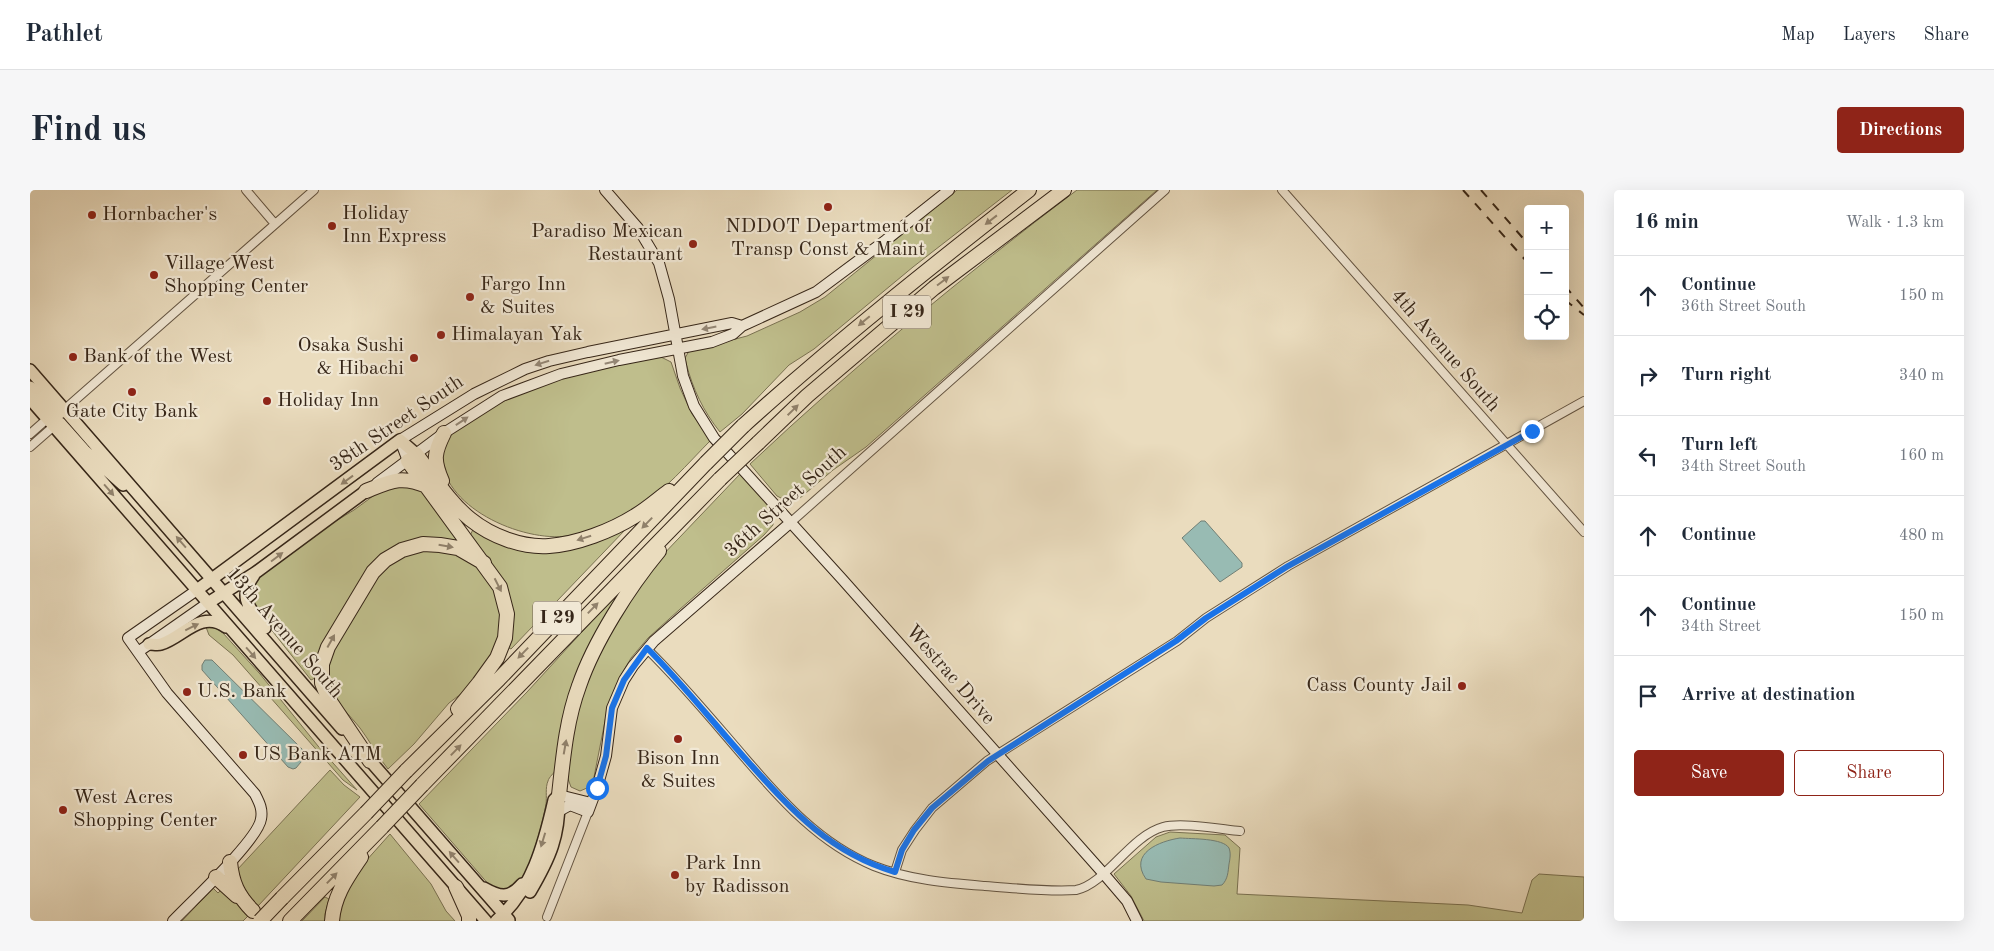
<!DOCTYPE html>
<html lang="en">
<head>
<meta charset="utf-8">
<style>
	:root { --surface:#fff; --page:#f6f6f7; --text:#1f2937; --muted:#747a83; --line:#e0e1e3; --accent:#8f2418 }
	body { margin:0; font-family:"Old Standard TT",serif; background:var(--page); color:var(--text) }
	.controls { position:absolute; right:15px; top:15px; display:grid; overflow:hidden; border-radius:5px; box-shadow:0 5px 20px #0002 }
	.controls button { width:45px; height:45px; display:grid; place-items:center; padding:0; border:0; border-bottom:1px solid var(--line); background:var(--surface); color:var(--text); font:25px sans-serif }
	.stop { position:absolute; width:15px; height:15px; margin:-11px; border:4px solid #1a73e8; border-radius:50%; background:#fff }
	.stop.end { background:#1a73e8; border-color:#fff; box-shadow:0 1px 5px #0008 }
	.list { margin:0; padding:0; list-style:none }
	h2 { display:flex; justify-content:space-between; align-items:center; height:65px; margin:0; padding:0 20px; font-size:21px }
	h2 small { font-size:16px; font-weight:400; color:var(--muted) }
	.list li { display:grid; grid-template-columns:32px 1fr auto; gap:15px; align-items:center; box-sizing:border-box; height:80px; padding:0 20px; border-top:1px solid var(--line) }
	.list b { display:block; font-size:19px; white-space:nowrap }
	.list p { margin:0; font-size:16px; white-space:nowrap; color:var(--muted) }
	.list em { font-size:16px; font-style:normal; color:var(--muted) }
	.actions { display:flex; gap:10px; padding:15px 20px }
	.actions a { flex:1; padding:11px 0; border:1px solid var(--accent); border-radius:5px; text-align:center; font-size:18px; color:var(--accent) }
	.actions .main { background:var(--accent); color:#fff }
	.icon { flex:none; width:28px; height:28px; fill:none; stroke:currentColor; stroke-width:2; stroke-linecap:round; stroke-linejoin:round }
	.map { position:relative; flex:none; width:1554px; height:731px; overflow:hidden; border-radius:5px }
	header { display:flex; align-items:center; gap:30px; box-sizing:border-box; height:70px; padding:0 25px; background:var(--surface); border-bottom:1px solid var(--line) }
	header strong { font-size:24px }
	nav { display:flex; gap:28px; margin-inline-start:auto; font-size:18px }
	.intro { display:flex; align-items:center; justify-content:space-between; box-sizing:border-box; height:120px; padding:0 30px }
	h1 { margin:0; font-size:35px }
	.button { padding:12px 22px; border-radius:5px; background:var(--accent); color:#fff; font-size:18px; font-weight:700 }
	main { display:flex; gap:30px; padding:0 30px }
	aside { flex:1; background:var(--surface); border-radius:5px; box-shadow:0 5px 20px #0002 }
	.map>svg:first-child { display:block }
	.green { fill:#bfbe8c; stroke:#7a7252 }
	.water { fill:#98bbb3; stroke:#717f75 }
	.lines { fill:none; stroke-linecap:round; stroke-linejoin:round }
	.street-casing { stroke:#635442; stroke-width:10 }
	.secondary-casing { stroke:#362618; stroke-width:12 }
	.primary-casing { stroke:#362618; stroke-width:14 }
	.highway-casing { stroke:#362618; stroke-width:16 }
	.street { stroke:#f1e8d5; stroke-width:8 }
	.secondary { stroke:#f1e8d5; stroke-width:10 }
	.primary { stroke:#eadcbe; stroke-width:11 }
	.highway { stroke:#eadcbe; stroke-width:14 }
	.rail { stroke:#362618; stroke-width:2; stroke-dasharray:9 9; stroke-linecap:butt }
	.highway-bridge-casing { stroke:#362618; stroke-width:16; stroke-linecap:butt }
	.highway-bridge { stroke:#eadcbe; stroke-width:14 }
	.oneway { fill:#90816b }
	.oneway2 { fill:#948776 }
	.route { stroke:#1a73e8; stroke-width:6 }
	.poi-dot { fill:#8f2418; stroke:#f1e8d5; stroke-width:2 }
	.labels { text-anchor:middle; dominant-baseline:central; stroke-width:4.5; stroke-linejoin:round; paint-order:stroke }
	.shield { fill:#f1e8d5; stroke:#6e6051; stroke-width:1 }
	.shield-label { font-size:19px; font-weight:bold; fill:#362618 }
	.poi-label { font-size:20px; fill:#362618; stroke:#f1e8d5; text-anchor:start }
	.street-label { font-size:20px; fill:#362618; stroke:#f1e8d5 }
</style>
</head>
<body>
<header>
<strong>Pathlet</strong>
<nav><a>Map</a><a>Layers</a><a>Share</a></nav>
</header>
<div class="intro"><h1>Find us</h1><a class="button">Directions</a></div>
<main>
<div class="map">
<svg width="1554" height="731" viewBox="0 0 1554 731">
	<rect width="100%" height="100%" fill="#eadcbe"/>
	<filter id="stains"><feTurbulence type="fractalNoise" baseFrequency=".004" numOctaves="4"/><feColorMatrix values="0 0 0 0 .2 0 0 0 0 .09 0 0 0 0 .02 0 0 0 .5 -.17"/></filter>
	<radialGradient id="worn" r=".72"><stop offset=".6" stop-color="#630" stop-opacity="0"/><stop offset="1" stop-color="#630" stop-opacity=".3"/></radialGradient>
	<path class="green" d="M927,0h55l-99,77 -99,82 -25,16 -47,49 -22,18c-17,-21 -27,-43 -34,-69l-1,-5 4,-7 58,-15 53,-24 25,-15z
		M1047,0h80l-291,257 -33,23 -33,28 -13,3 -10,-5 -27,-32c103,-97 213,-188 327,-274z
		M631,167l10,5 9,26 12,26 19,26c-23,23 -47,52 -75,69 -19,12 -41,20 -63,26 -44,10 -129,-25 -131,-77 0,-8 0,-14 6,-21 6,-7 16,-12 24,-17 57,-39 123,-51 189,-63z
		M711,283l32,38v14l-9,10 -85,75 -31,28 -17,20 -12,21 -11,27 -15,76 -6,6 -7,3 -9,-4 -4,-11 10,-76 21,-50 60,-90z
		M387,295l45,54 -4,5 -72,10 -69,123 -6,3 -60,-76 -1,-15 4,-8 57,-45 43,-26 30,-22z
		M444,337l53,21 96,-21 2,3 -114,119 -4,-2 5,-21 -42,-90z
		M405,358l36,11 24,28 8,35 -11,36 -22,29 -21,16 -35,41 -26,25c-11,-13 -18,-28 -28,-41 -22,-27 -43,-40 -28,-78l47,-78 26,-19z
		M594,396l-19,35 -48,148c-3,4 -8,8 -9,12 -3,7 -1,16 -2,23 -3,18 -18,78 -34,85 -8,3 -15,0 -22,-3l-71,-82 108,-112z
		M176,437h8l9,6 37,41 58,72 39,44 -14,-10 -110,-125 -24,-20z
		M300,580l14,15 16,12 -102,109 -19,-18 -3,-17z
		M1140,642l55,3 15,13 -3,46 231,11 54,8 10,-33 7,-6 45,3v44h-440l-13,-25 -17,-22 42,-37z
		M360,644l41,50 15,27 9,10h-120l13,-40z
		M183,698l5,5 4,-4 27,26 -6,6h-61z
		M295,707l4,2 -4,15v7h-23z"/>
	<path class="water" d="M1171,331h4l37,42v4l-22,15 -38,-44z
		M175,470h7l94,93v3l-10,12 -3,1 -5,-2 -86,-97v-5z
		M1150,648c12,1 43,0 49,10 2,5 1,11 0,16 -1,8 -1,15 -7,21l-8,1 -53,-4 -15,-3c-18,-26 14,-38 34,-41z"/>
	<g class="lines">
		<g class="street-casing">
			<path id="street" d="M216,0l29,34
				M1252,0l302,342
				M35,219l249,-219
				M0,244l17,-15
				M0,257l24,-21
				M760,333l375,-333
				M617,459c35,34 66,72 98,109 37,43 75,86 129,108 35,14 74,17 111,20 30,2 62,6 91,4 30,-6 54,-54 87,-63 18,-5 57,2 77,4
				M865,682l7,-22 13,-20 17,-22 55,-47 190,-120 29,-23 82,-52 296,-165
				M517,727l41,-105"/>
		</g>
		<g class="secondary-casing">
			<path id="secondary" d="M575,0l33,38 21,35 10,36 14,77 11,30 20,32 128,141 261,294 24,28 10,20
				M378,271l-8,-21 74,-46 51,-25 24,-8 39,-9 144,-29 10,3
				M347,293l67,-50 58,-37 59,-22 58,-14 93,-18 21,-8 9,-8 74,-34 70,-52 63,-50
				M108,462l70,-49
				M529,605l32,8
				M529,621l11,-6 18,7 9,-24 9,-32 6,-48 12,-28 9,-14 21,-25 136,-118
				M143,731c18,-19 85,-81 88,-102 2,-10 -2,-17 -6,-25l-88,-101 -39,-55 69,-48"/>
		</g>
		<g class="primary-casing">
			<path id="primary" d="M0,180l312,359
				M0,197l22,24 8,2 5,-4
				M0,209l456,522
				M21,229l9,4 24,27 39,35
				M224,385c-17,24 -4,33 11,53
				M167,400l203,-150 16,14
				M178,413l47,-30 111,-82
				M119,454c4,0 9,1 12,0 21,-6 40,-35 65,-17
				M336,566l143,164
				M454,698c16,9 25,11 38,-4
				M500,702c20,-34 30,-56 29,-97
				M466,731c36,-31 48,-77 58,-121l5,-5"/>
		</g>
		<g class="highway-casing">
			<path id="highway" d="M713,236c92,-83 189,-160 286,-236
				M728,253l49,-47 127,-108 130,-98
				M386,264c17,22 33,48 54,65 21,17 52,29 79,27 28,-2 62,-15 86,-30 12,-7 23,-17 34,-25
				M378,271l92,126 7,27 -2,24 -8,20 -18,25 -21,26
				M412,291c-9,-21 -8,-28 2,-48
				M336,301c25,-10 35,-16 61,-5
				M340,571l-41,-61 -7,-17v-19l6,-17 45,-75 12,-12 17,-10 21,-6 17,1 18,3 26,15
				M376,581l93,-92 207,-216
				M392,595l298,-306
				M529,605c4,-36 7,-74 20,-109 15,-44 50,-99 80,-135
				M200,672c2,21 8,34 23,49
				M186,687l21,19
				M426,697l13,29v5
				M252,708l84,-85
				M260,731l92,-94
				M302,731c2,-26 15,-43 29,-64"/>
		</g>
		<use href="#street" class="street"/>
		<use href="#secondary" class="secondary"/>
		<use href="#primary" class="primary"/>
		<use href="#highway" class="highway"/>
		<path class="rail" d="M1433,0l65,73
			M1451,0l47,54
			M1535,96l19,22
			M1535,110l19,15"/>
		<g class="highway-bridge-casing">
			<path id="highway-bridge" d="M676,273l37,-37
				M690,289l38,-36
				M336,623l40,-42
				M352,637l40,-42
				M230,731l22,-23"/>
		</g>
		<use href="#highway-bridge" class="highway-bridge"/>
	</g>
	<defs><path id="oneway-solid" d="M-6-.8H1V-3.2L6.5 0L1 3.2V.8H-6Z" transform="scale(1.25)"/></defs>
	<g class="oneway">
		<use href="#oneway-solid" transform="translate(961 30) rotate(142)"/>
		<use href="#oneway-solid" transform="translate(913 91) rotate(-37)"/>
		<use href="#oneway-solid" transform="translate(834 131) rotate(140)"/>
		<use href="#oneway-solid" transform="translate(763 220) rotate(-44)"/>
		<use href="#oneway-solid" transform="translate(317 290) rotate(144)"/>
		<use href="#oneway-solid" transform="translate(79 300) rotate(49)"/>
		<use href="#oneway-solid" transform="translate(617 333) rotate(134)"/>
		<use href="#oneway-solid" transform="translate(554 348) rotate(162)"/>
		<use href="#oneway-solid" transform="translate(151 352) rotate(-131)"/>
		<use href="#oneway-solid" transform="translate(416 356) rotate(10)"/>
		<use href="#oneway-solid" transform="translate(247 367) rotate(-37)"/>
		<use href="#oneway-solid" transform="translate(468 395) rotate(63)"/>
		<use href="#oneway-solid" transform="translate(563 418) rotate(-46)"/>
		<use href="#oneway-solid" transform="translate(162 437) rotate(-26)"/>
		<use href="#oneway-solid" transform="translate(301 451) rotate(-61)"/>
		<use href="#oneway-solid" transform="translate(221 463) rotate(49)"/>
		<use href="#oneway-solid" transform="translate(493 463) rotate(134)"/>
		<use href="#oneway-solid" transform="translate(535 557) rotate(-80)"/>
		<use href="#oneway-solid" transform="translate(426 560) rotate(-46)"/>
		<use href="#oneway-solid" transform="translate(513 650) rotate(107)"/>
		<use href="#oneway-solid" transform="translate(424 667) rotate(-131)"/>
		<use href="#oneway-solid" transform="translate(302 688) rotate(-46)"/>
	</g>
	<g class="oneway2">
		<use href="#oneway-solid" transform="translate(679 138) rotate(169)"/>
		<use href="#oneway-solid" transform="translate(582 172) rotate(-13)"/>
		<use href="#oneway-solid" transform="translate(512 173) rotate(162)"/>
		<use href="#oneway-solid" transform="translate(432 231) rotate(-34)"/>
	</g>
	<g class="lines">
		<path class="route" d="M567,598l9,-32 6,-48 12,-28 23,-32c34,34 64,72 96,108 46,51 84,96 152,116l7,-22 12,-20 18,-22 56,-47 188,-120 30,-23 82,-52 244,-135"/>
	</g>
	<g class="poi-dot">
		<circle cx="798" cy="17" r="5"/>
		<circle cx="62" cy="25" r="5"/>
		<circle cx="302" cy="36" r="5"/>
		<circle cx="663" cy="54" r="5"/>
		<circle cx="124" cy="85" r="5"/>
		<circle cx="440" cy="107" r="5"/>
		<circle cx="411" cy="145" r="5"/>
		<circle cx="43" cy="167" r="5"/>
		<circle cx="384" cy="168" r="5"/>
		<circle cx="102" cy="202" r="5"/>
		<circle cx="237" cy="211" r="5"/>
		<circle cx="1432" cy="496" r="5"/>
		<circle cx="157" cy="502" r="5"/>
		<circle cx="648" cy="549" r="5"/>
		<circle cx="213" cy="565" r="5"/>
		<circle cx="33" cy="620" r="5"/>
		<circle cx="645" cy="685" r="5"/>
	</g>
	<g class="labels">
		<g class="shield">
			<rect x="853" y="105.5" width="48" height="33" rx="4"/>
			<rect x="503" y="411.5" width="48" height="33" rx="4"/>
		</g>
		<g class="shield-label">
			<text x="877" y="122">I 29</text>
			<text x="527" y="428">I 29</text>
		</g>
		<g class="poi-label">
			<text x="312" y="24">Holiday<tspan x="312" dy="23">Inn Express</tspan></text>
			<text x="72" y="25">Hornbacher's</text>
			<text x="798" y="37" text-anchor="middle">NDDOT Department of<tspan x="798" dy="23">Transp Const &amp; Maint</tspan></text>
			<text x="653" y="42" text-anchor="end">Paradiso Mexican<tspan x="653" dy="23">Restaurant</tspan></text>
			<text x="134" y="74">Village West<tspan x="134" dy="23">Shopping Center</tspan></text>
			<text x="450" y="95">Fargo Inn<tspan x="450" dy="23">&amp; Suites</tspan></text>
			<text x="421" y="145">Himalayan Yak</text>
			<text x="374" y="156" text-anchor="end">Osaka Sushi<tspan x="374" dy="23">&amp; Hibachi</tspan></text>
			<text x="53" y="167">Bank of the West</text>
			<text x="247" y="211">Holiday Inn</text>
			<text x="102" y="222" text-anchor="middle">Gate City Bank</text>
			<text x="1422" y="496" text-anchor="end">Cass County Jail</text>
			<text x="167" y="502">U.S. Bank</text>
			<text x="223" y="565">US Bank ATM</text>
			<text x="648" y="569" text-anchor="middle">Bison Inn<tspan x="648" dy="23">&amp; Suites</tspan></text>
			<text x="43" y="608">West Acres<tspan x="43" dy="23">Shopping Center</tspan></text>
			<text x="655" y="674">Park Inn<tspan x="655" dy="23">by Radisson</tspan></text>
		</g>
		<g class="street-label">
			<text transform="translate(1415 161) rotate(49)">4th Avenue South</text>
			<text transform="translate(367 234) rotate(-34)">38th Street South</text>
			<text transform="translate(756 312) rotate(-42)">36th Street South</text>
			<text transform="translate(254 443) rotate(49)">13th Avenue South</text>
			<text transform="translate(920 485) rotate(49)">Westrac Drive</text>
		</g>
	</g>
	<rect width="100%" height="100%" filter="url(#stains)"/>
	<rect width="100%" height="100%" fill="url(#worn)"/>
</svg>
<div class="controls">
<button>+</button>
<button>−</button>
<button><svg class="icon" aria-label="locate" viewBox="0 0 24 24"><circle cx="12" cy="12" r="6"/><path d="M12 2v4M12 18v4M2 12h4M18 12h4"/></svg></button>
</div>
<div class="stop" style="left:567px;top:598px"></div>
<div class="stop end" style="left:1502px;top:241px"></div>
</div>
<aside>
<h2>16 min<small>Walk · 1.3 km</small></h2>
<ul class="list">
<li><svg class="icon" aria-label="ahead" viewBox="0 0 24 24"><path d="M12 20V5M6 11l6-6 6 6"/></svg><div><b>Continue</b><p>36th Street South</p></div><em>150 m</em></li>
<li><svg class="icon" aria-label="right" viewBox="0 0 24 24"><path d="M7 20v-9h11M14 6l5 5-5 5"/></svg><div><b>Turn right</b></div><em>340 m</em></li>
<li><svg class="icon" aria-label="left" viewBox="0 0 24 24"><path d="M17 20v-9H6M10 6l-5 5 5 5"/></svg><div><b>Turn left</b><p>34th Street South</p></div><em>160 m</em></li>
<li><svg class="icon" aria-label="ahead" viewBox="0 0 24 24"><path d="M12 20V5M6 11l6-6 6 6"/></svg><div><b>Continue</b></div><em>480 m</em></li>
<li><svg class="icon" aria-label="ahead" viewBox="0 0 24 24"><path d="M12 20V5M6 11l6-6 6 6"/></svg><div><b>Continue</b><p>34th Street</p></div><em>150 m</em></li>
<li><svg class="icon" aria-label="arrive" viewBox="0 0 24 24"><path d="M6 21V4h12l-3 4 3 4H6"/></svg><div><b>Arrive at destination</b></div></li>
</ul>
<div class="actions"><a class="main">Save</a><a>Share</a></div>
</aside>
</main>
</body>
</html>
